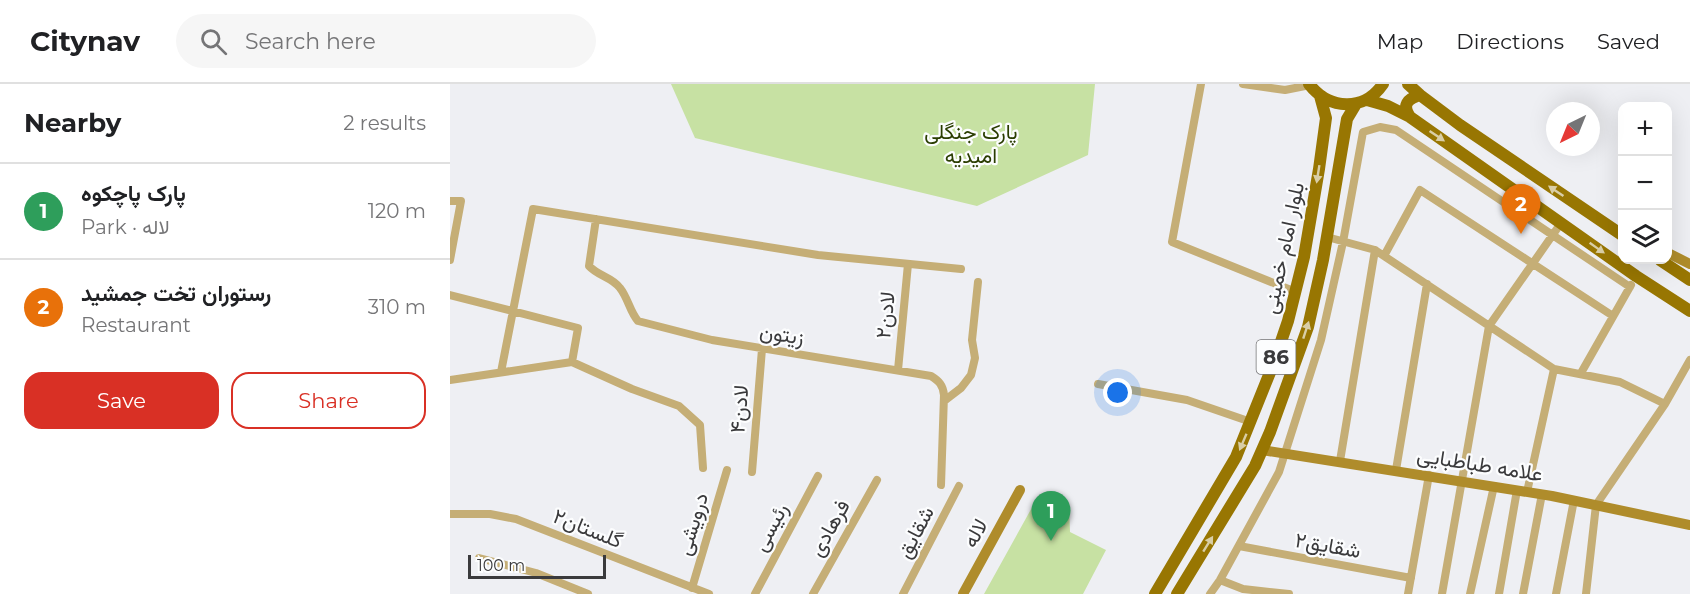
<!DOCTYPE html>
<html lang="en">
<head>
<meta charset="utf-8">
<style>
	:root { --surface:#fff; --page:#f6f6f6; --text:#202124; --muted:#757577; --line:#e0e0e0; --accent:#d93025 }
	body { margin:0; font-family:Montserrat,Vazirmatn,sans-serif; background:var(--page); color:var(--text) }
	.controls { position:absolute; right:18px; top:18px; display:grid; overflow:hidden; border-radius:12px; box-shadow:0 6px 24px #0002 }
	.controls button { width:54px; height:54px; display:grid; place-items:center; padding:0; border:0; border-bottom:2px solid var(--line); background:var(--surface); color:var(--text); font:30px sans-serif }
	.compass { position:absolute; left:1096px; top:18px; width:54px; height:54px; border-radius:50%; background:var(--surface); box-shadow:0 6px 24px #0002; rotate:223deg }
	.scale { position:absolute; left:18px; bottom:15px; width:138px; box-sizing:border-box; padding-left:6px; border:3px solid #3a3a3c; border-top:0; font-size:16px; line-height:21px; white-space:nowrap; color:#3a3a3c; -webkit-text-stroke:4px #fcfdfe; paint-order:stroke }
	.you { position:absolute; left:668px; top:309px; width:21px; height:21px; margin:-15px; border:4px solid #fff; border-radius:50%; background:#1a73e8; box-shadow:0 0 0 9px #1a73e833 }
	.badge { display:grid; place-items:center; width:39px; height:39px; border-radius:50%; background:var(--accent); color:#fff; font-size:20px; font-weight:700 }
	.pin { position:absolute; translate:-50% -50px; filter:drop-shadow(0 2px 3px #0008) }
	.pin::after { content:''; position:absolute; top:32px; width:21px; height:18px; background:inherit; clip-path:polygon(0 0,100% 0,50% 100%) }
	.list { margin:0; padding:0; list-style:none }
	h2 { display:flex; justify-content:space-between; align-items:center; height:78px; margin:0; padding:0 24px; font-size:26px }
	h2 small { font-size:20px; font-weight:400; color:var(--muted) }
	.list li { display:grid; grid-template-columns:39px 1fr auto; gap:18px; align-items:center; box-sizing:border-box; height:96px; padding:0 24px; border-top:2px solid var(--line) }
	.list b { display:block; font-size:22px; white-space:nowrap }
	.list p { margin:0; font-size:20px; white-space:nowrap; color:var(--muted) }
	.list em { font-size:20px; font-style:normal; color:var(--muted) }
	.actions { display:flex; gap:12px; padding:18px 24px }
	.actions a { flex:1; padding:14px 0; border:2px solid var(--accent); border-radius:18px; text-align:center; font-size:21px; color:var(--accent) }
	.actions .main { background:var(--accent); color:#fff }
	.icon { flex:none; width:33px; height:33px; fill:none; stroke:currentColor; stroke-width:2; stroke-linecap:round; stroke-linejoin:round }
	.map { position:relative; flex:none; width:1240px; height:510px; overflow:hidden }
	header { display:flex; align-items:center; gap:36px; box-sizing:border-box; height:84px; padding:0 30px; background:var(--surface); border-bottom:2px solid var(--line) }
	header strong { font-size:28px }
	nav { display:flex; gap:33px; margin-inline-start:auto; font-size:21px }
	.search { width:420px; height:54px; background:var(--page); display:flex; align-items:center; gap:15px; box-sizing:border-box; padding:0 21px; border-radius:33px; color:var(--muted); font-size:22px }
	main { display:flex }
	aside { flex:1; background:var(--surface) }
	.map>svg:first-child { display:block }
	.green { fill:#c7e1a3 }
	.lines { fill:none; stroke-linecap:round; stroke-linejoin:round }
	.street { stroke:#c5ae76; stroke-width:8 }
	.secondary { stroke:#af8c2b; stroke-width:10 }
	.primary { stroke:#987602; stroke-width:12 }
	.oneway { fill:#d9cea6 }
	.labels { text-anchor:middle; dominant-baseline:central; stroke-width:4.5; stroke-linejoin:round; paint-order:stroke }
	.shield { fill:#fcfdfe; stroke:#747476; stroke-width:1.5 }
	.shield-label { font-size:20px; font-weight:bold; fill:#3a3a3c }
	.park-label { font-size:21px; fill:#2a3d00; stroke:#fcfdfe }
	.street-label { font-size:21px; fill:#3a3a3c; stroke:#fcfdfe }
</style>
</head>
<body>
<header>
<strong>Citynav</strong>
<div class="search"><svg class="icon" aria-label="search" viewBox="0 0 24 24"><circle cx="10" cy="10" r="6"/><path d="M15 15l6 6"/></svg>Search here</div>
<nav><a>Map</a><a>Directions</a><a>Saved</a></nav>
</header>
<main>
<aside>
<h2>Nearby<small>2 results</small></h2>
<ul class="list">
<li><span class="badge" style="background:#2e9e5b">1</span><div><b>پارک پاچکوه</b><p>Park · لاله</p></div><em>120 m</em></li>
<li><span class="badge" style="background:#e8710a">2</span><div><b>رستوران تخت جمشید</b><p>Restaurant</p></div><em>310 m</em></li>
</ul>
<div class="actions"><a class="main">Save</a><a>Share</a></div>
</aside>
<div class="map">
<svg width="1240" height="510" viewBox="0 0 1240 510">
	<rect width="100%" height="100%" fill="#eeeff3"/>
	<path class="green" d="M221,0h424l-7,71 -111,51 -282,-68z
		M585,418l34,2 1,28 36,18 -23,44h-99z"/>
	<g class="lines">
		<path class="street" d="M751,0l-29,158 124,50
			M793,0l42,6 25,-5
			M0,117h11l-11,59
			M146,135l-7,47c9,10 23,11 31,22 8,10 10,24 18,33l74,19 219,36c8,5 12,9 13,19l-3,90
			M877,153l48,13 179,119 66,13 45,22
			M934,172l36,-66 193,126
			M0,211l128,33 -6,34
			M448,286l10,-106
			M51,288l32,-163 285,46 143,14
			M1131,289l50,-88
			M0,296l122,-18 60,27 47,17 21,19 3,43
			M648,300l89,16 64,22
			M494,317l17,-13 10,-13 4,-17 -3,-18 6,-58
			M890,377l35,-211
			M946,386l31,-186
			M302,388l10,-123
			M1077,408l27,-123
			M0,430h40l26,5 193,75
			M789,462l172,32
			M29,474l57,15 52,21
			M770,496l23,9 46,5
			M242,504l35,-118
			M305,510l63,-118
			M363,510l64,-114
			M453,510l56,-108
			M760,510l10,-14 59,-108 42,-132 22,-98 20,-110 17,-5 16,3 234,157
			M958,510l21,-119
			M992,510l47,-268 72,-103
			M1020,510l24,-108
			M1049,510l18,-104
			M1073,510l19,-100
			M1106,510l18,-94
			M1136,510l10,-89 69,-101 25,-44"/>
		<path class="secondary" d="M1218,169l22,11
			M812,366l290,46 138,29
			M513,510l57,-104"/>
		<path class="primary" d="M859,0c20,26 55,28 74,0
			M958,0l12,11 40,30 162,110
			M917,16l21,6 22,11 226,159 54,35
			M960,33c-8,-12 -3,-18 10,-22
			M1210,176l30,20
			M705,510l81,-137 37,-92 15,-44 16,-64 15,-88 7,-51 -6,-22
			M727,510l78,-128 15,-34 38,-105 15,-67 24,-141 9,-15"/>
	</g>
	<defs><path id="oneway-solid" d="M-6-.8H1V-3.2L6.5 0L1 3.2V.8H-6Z" transform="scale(1.5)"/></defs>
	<g class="oneway">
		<use href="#oneway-solid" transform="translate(987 52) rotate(34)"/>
		<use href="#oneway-solid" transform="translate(868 90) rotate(99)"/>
		<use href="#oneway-solid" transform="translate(1106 107) rotate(-146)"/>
		<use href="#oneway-solid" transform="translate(1147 164) rotate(35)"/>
		<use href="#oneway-solid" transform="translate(856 246) rotate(-72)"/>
		<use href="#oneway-solid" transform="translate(793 358) rotate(113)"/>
		<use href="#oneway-solid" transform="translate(758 460) rotate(-58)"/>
	</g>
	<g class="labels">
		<rect class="shield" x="806.5" y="256" width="39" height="34" rx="4.5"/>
		<g class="shield-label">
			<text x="826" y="273">86</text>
		</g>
		<g class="park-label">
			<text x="521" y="47">پارک جنگلی<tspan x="521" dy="24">امیدیه</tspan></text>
		</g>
		<g class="street-label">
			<text transform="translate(833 164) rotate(-78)">بلوار امام خمینی</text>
			<text transform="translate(435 231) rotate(-84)">لادن۲</text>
			<text transform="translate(332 250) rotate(9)">زیتون</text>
			<text transform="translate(289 325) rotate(-85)">لادن۴</text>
			<text transform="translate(1030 380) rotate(9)">علامه طباطبایی</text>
			<text transform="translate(242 440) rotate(-73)">درویشی</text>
			<text transform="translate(320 443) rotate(-62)">رئیسی</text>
			<text transform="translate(138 444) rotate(22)">گلستان۲</text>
			<text transform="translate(379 444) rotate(-61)">فرهادی</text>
			<text transform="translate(465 448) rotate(-62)">شقایق</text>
			<text transform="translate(525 449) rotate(-61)">لاله</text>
			<text transform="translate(878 461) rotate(10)">شقایق۲</text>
		</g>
	</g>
</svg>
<div class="controls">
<button>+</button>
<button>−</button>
<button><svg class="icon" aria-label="layers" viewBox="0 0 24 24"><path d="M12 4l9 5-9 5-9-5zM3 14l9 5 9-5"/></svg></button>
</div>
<svg class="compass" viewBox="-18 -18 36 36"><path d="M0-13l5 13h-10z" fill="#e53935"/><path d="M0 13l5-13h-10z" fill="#757577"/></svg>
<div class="scale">100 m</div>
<div class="you"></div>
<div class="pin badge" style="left:601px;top:457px;background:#2e9e5b">1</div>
<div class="pin badge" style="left:1071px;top:150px;background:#e8710a">2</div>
</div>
</main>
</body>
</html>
